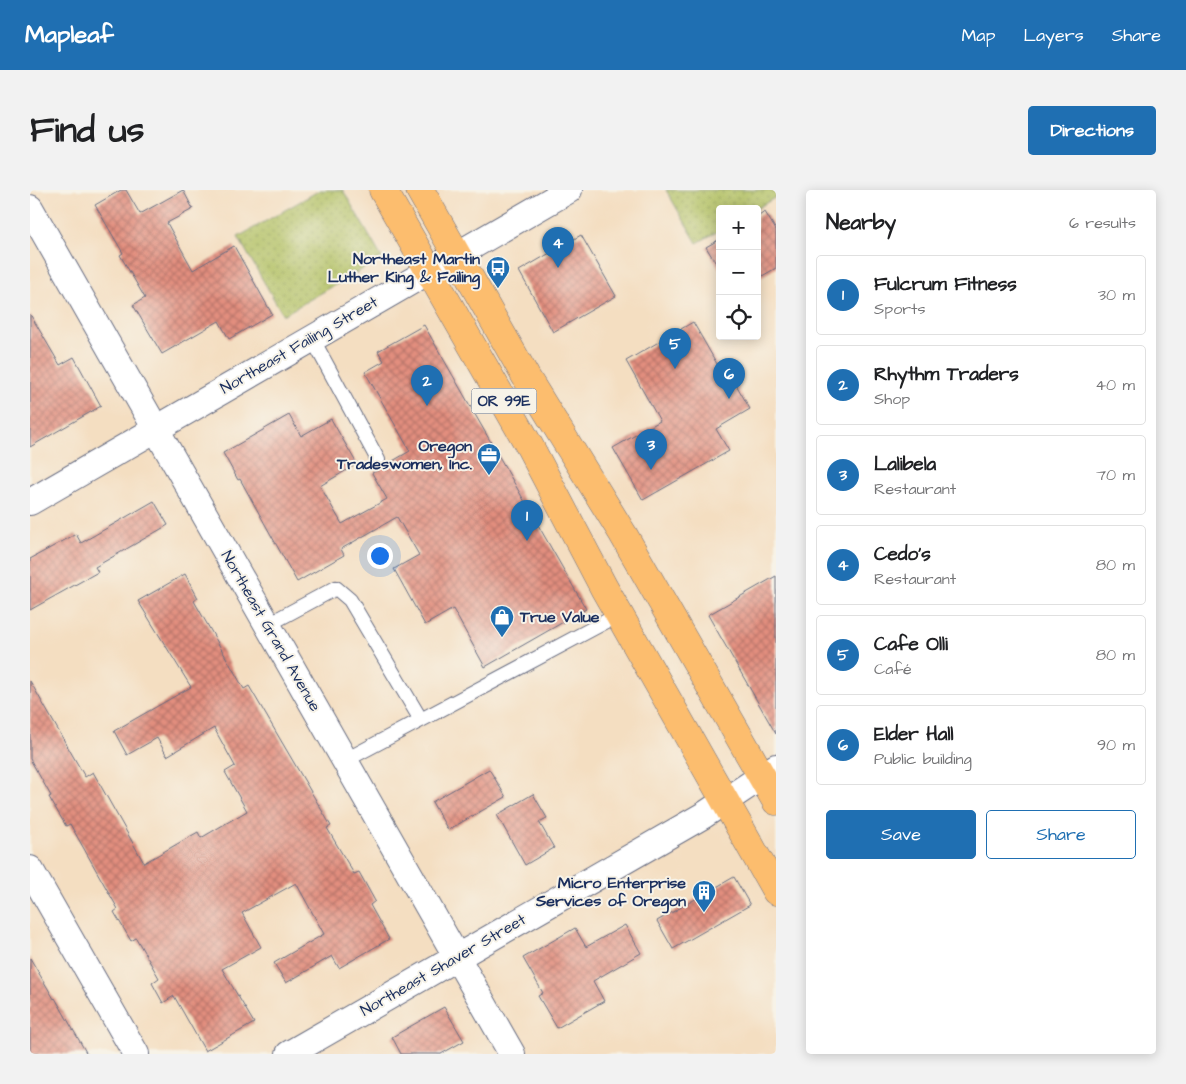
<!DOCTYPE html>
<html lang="en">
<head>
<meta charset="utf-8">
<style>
	:root { --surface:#fff; --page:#f2f2f2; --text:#202124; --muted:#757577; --line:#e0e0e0; --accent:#1f6fb2 }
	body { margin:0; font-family:"Architects Daughter",sans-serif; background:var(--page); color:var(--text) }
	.controls { position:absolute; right:15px; top:15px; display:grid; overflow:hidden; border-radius:5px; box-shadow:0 2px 12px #0003 }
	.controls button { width:45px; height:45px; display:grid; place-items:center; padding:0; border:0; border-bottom:1px solid var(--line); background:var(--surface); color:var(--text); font:25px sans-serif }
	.you { position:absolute; left:349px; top:365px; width:18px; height:18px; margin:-12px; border:4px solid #fff; border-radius:50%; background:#1a73e8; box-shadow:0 0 0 8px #1a73e833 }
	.badge { display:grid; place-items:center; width:32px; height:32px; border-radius:50%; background:var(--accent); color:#fff; font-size:16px; font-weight:700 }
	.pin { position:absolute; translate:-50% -41px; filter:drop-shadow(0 1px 2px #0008) }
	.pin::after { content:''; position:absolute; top:26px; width:18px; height:15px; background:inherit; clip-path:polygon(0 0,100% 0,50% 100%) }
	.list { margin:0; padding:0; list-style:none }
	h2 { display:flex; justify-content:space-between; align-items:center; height:65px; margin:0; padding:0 20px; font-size:21px }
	h2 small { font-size:16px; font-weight:400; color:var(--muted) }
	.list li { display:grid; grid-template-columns:32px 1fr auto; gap:15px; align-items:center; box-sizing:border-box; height:80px; margin:0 10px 10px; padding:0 10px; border:1px solid var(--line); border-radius:5px }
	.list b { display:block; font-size:19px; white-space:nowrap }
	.list p { margin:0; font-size:16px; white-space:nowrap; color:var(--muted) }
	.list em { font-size:16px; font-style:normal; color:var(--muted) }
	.actions { display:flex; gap:10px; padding:15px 20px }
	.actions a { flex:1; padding:11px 0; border:1px solid var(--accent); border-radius:5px; text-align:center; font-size:18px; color:var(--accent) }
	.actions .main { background:var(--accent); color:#fff }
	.icon { flex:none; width:28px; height:28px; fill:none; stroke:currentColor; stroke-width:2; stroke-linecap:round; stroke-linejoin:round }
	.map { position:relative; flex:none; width:746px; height:864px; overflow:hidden; border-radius:5px }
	header { display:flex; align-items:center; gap:30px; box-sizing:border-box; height:70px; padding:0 25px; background:var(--accent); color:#fff }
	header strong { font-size:24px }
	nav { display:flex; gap:28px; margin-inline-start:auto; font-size:18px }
	.intro { display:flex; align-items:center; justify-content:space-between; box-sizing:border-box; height:120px; padding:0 30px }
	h1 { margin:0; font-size:35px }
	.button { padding:12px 22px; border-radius:5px; background:var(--accent); color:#fff; font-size:18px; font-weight:700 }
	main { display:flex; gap:30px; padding:0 30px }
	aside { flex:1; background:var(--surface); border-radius:5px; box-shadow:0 2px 12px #0003 }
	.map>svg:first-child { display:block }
	.grass { fill:url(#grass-dots); stroke:#667860 }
	.building { fill:url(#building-cross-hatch) }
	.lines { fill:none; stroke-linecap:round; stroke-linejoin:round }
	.lane-casing { stroke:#676c81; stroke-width:16 }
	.street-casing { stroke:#676c81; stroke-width:28 }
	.primary-casing { stroke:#676c81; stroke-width:29 }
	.lane { stroke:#fff; stroke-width:14 }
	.street { stroke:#fff; stroke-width:26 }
	.primary { stroke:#fcbd6e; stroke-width:28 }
	.labels { text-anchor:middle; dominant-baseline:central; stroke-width:4; stroke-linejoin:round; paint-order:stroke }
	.shield { fill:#f7f3e8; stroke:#5d6a87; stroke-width:1 }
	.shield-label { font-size:15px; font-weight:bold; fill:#1b2f5e }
	.poi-label { font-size:16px; font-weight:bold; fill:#1b2f5e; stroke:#f7f3e8; text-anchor:end }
	.street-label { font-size:16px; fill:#1b2f5e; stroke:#f7f3e8 }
</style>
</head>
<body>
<header>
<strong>Mapleaf</strong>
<nav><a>Map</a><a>Layers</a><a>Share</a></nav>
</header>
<div class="intro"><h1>Find us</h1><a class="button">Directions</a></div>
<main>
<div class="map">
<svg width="746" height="864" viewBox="0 0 746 864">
	<defs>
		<pattern id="grass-dots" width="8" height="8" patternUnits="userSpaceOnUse" patternTransform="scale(1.25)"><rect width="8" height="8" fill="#b1c062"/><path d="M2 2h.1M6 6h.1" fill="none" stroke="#8f9c54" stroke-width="1.8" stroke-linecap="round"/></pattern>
		<pattern id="building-cross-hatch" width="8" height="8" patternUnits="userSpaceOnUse" patternTransform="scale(1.25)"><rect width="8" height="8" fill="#e28e7e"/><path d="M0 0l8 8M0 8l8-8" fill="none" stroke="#b6746a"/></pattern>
	</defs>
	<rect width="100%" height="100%" fill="#f7f3e8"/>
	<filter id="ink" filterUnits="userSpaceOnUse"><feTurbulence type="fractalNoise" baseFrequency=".02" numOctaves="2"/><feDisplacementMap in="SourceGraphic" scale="10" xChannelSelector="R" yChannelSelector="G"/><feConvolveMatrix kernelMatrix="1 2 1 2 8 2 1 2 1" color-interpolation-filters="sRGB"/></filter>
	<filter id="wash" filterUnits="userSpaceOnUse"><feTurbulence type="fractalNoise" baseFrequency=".0096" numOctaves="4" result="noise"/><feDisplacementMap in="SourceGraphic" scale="20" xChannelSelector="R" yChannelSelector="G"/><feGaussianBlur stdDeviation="1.12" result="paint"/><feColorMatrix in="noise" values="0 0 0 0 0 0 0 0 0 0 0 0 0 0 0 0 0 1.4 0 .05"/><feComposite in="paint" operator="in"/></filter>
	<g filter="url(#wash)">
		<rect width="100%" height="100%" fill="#f4dec1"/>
		<path class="grass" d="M290,0h23l39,68 -99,57 -45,-78z
			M636,0h110v7l-20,12h-36v21l-23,13z"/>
		<g id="blocks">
			<path class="building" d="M91,0h5l14,24 43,-24 10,19 -26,14 26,47 41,-24 38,68 -43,25 -10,-18 -57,33 -29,-49 12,-7 -25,-43 3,-2 -28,-48z
				M735,22l11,18v38l-19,11v-62z
				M551,45l35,61 -63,36 -34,-61z
				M690,49v31l-14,-23z
				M0,124l30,51 14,-8 27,49 -71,41z
				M663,132l32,56 5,-4 20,35 -34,20 13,22 -86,49 -30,-52 47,-27 -34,-60z
				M394,135l162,284 -101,58 -32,-58 -28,16 -31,-56 25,-14 -22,-38 -56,32 3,6 -47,27 -57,-103 -2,1 -15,-27 66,-38 12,21 30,-17 26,45 -37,22 22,38 45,-25 -15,-26 38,-22 -45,-79 19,-11 -6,-10z
				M124,311l14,24 -73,42 3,5 -68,38v-51l46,-25 5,9z
				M155,384l13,24 -4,3 50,88 5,-3 82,140 -4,2 27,46 5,-2 16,29 -5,4 19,34 -50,29 -7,-12 -46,27 -12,-20 50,-29 -28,-51 -54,30 19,34 -39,22 32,54 -49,28 -31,-55 -11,7 -11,-20 7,-5 -23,-40 -5,3 -17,-29 4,-3 -48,-85 -4,2 -17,-29 2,-1 -21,-37v-78l55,96 8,-5 51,91 54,-31 3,6 46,-27 -22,-39 10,-6 -21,-38 -47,28 -10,-18 -30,17 -13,-24 77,-44 -53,-86z
				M746,386v158l-68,-119z
				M459,579l17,28 -58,33 -16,-28z
				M503,604l14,24 -8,4 15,26 -29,17 -28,-50z
				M704,687l16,28 -77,44 -16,-28z
				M595,735l16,28 -48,28 11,20 -47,27 -19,-32 5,-3 -20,-35 52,-30 11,19z
				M0,768l24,41 1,-1 32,56h-57z
				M414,817l20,34 -23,13h-40l-9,-17z"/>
		</g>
	</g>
	<g filter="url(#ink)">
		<use href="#blocks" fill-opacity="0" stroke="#676c81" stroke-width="1"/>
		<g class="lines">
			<g class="lane-casing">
				<path id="lane" d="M282,148l66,122
					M237,435l69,-37 14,12 71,120
					M314,571l274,-146"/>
			</g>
			<g class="street-casing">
				<path id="street" d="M0,18l482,846
					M0,312l539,-312
					M0,679l106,185
					M259,864l415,-239 72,-48"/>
			</g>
			<g class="primary-casing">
				<path id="primary" d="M353,0l147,257 74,141 172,303
					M390,0l106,187 97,157 153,267"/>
			</g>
			<use href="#lane" class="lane"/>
			<use href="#street" class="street"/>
			<use href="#primary" class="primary"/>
		</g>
	</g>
	<defs>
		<g id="bus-pin" transform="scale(1.25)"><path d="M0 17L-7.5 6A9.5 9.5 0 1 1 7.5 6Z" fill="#1f6fb2" stroke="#f7f3e8"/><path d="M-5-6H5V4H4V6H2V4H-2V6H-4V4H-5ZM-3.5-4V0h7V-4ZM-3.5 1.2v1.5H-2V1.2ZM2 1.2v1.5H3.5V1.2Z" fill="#fff"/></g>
		<g id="office-pin" transform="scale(1.25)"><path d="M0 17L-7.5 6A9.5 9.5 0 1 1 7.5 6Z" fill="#1f6fb2" stroke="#f7f3e8"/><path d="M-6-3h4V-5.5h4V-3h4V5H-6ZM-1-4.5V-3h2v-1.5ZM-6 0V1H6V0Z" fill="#fff"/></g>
		<g id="shop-pin" transform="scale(1.25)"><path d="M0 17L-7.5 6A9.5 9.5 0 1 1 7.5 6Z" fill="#1f6fb2" stroke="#f7f3e8"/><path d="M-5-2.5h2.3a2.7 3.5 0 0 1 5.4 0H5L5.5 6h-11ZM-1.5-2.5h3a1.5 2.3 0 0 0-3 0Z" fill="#fff"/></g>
		<g id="building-pin" transform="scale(1.25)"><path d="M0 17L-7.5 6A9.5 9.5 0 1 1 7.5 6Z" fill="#1f6fb2" stroke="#f7f3e8"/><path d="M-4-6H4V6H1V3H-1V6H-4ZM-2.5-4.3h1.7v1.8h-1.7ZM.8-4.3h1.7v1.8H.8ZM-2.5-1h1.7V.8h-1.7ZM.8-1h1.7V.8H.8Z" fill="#fff"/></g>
	</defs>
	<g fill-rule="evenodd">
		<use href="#bus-pin" x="468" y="78"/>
		<use href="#office-pin" x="459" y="265"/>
		<use href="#shop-pin" x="472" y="427"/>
		<use href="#building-pin" x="674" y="702"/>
	</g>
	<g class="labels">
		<rect class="shield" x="441.5" y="198.5" width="65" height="25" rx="4"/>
		<g class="shield-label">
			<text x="474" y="211">OR 99E</text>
		</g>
		<g class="poi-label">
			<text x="450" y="69">Northeast Martin<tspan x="450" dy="18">Luther King &amp; Failing</tspan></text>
			<text x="442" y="256">Oregon<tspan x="442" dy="18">Tradeswomen, Inc.</tspan></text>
			<text x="490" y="427" text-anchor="start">True Value</text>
			<text x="656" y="693">Micro Enterprise<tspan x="656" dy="18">Services of Oregon</tspan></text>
		</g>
		<g class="street-label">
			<text transform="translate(269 155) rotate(-30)">Northeast Failing Street</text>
			<text transform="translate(241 441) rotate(60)">Northeast Grand Avenue</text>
			<text transform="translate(413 775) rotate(-30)">Northeast Shaver Street</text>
		</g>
	</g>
</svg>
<div class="controls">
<button>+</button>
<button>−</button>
<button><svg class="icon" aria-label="locate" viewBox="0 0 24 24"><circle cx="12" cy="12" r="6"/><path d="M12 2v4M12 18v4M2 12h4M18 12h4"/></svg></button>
</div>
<div class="you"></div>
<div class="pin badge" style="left:497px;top:351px">1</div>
<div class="pin badge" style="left:397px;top:216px">2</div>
<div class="pin badge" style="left:621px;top:280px">3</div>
<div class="pin badge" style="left:528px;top:78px">4</div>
<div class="pin badge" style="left:645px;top:179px">5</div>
<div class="pin badge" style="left:699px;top:209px">6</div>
</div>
<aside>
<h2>Nearby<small>6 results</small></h2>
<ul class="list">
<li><span class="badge">1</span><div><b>Fulcrum Fitness</b><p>Sports</p></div><em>30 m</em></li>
<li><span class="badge">2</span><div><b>Rhythm Traders</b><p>Shop</p></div><em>40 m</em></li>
<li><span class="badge">3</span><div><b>Lalibela</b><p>Restaurant</p></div><em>70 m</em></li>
<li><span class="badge">4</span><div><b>Cedo's</b><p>Restaurant</p></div><em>80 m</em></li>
<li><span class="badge">5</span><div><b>Cafe Olli</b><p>Café</p></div><em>80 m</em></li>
<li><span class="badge">6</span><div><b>Elder Hall</b><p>Public building</p></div><em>90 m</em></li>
</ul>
<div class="actions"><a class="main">Save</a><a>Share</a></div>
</aside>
</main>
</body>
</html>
